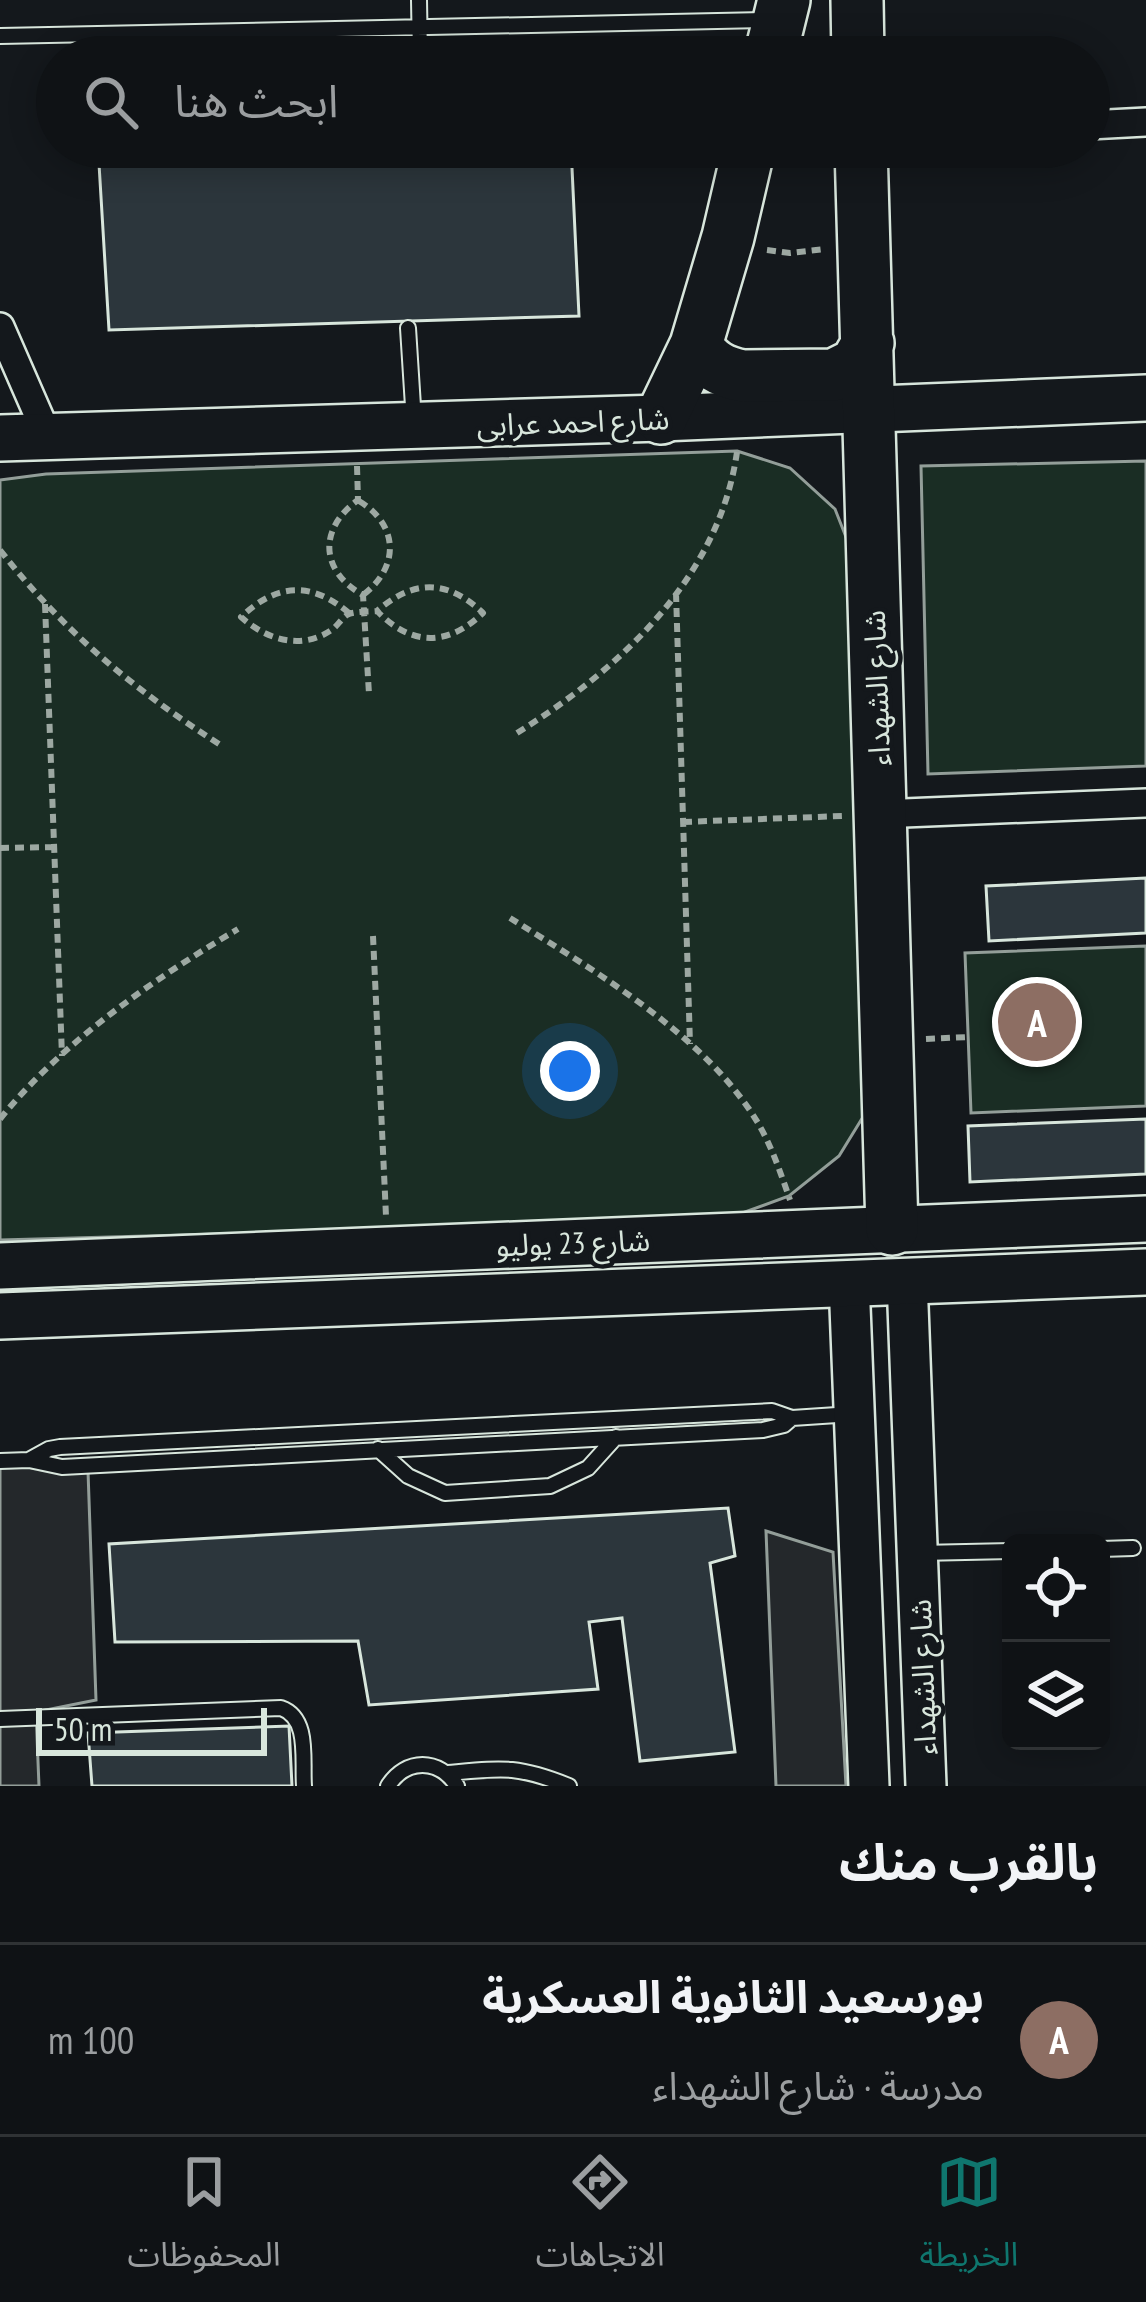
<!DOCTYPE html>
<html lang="ar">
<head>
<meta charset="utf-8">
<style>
	:root { --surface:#0f1215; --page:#1d2022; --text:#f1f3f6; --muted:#9b9ea0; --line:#2f3234; --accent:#0f766e }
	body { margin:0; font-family:"PT Sans Narrow","Noto Sans Arabic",sans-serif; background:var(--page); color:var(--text); direction:rtl }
	.controls { position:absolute; right:36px; bottom:36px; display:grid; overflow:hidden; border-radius:18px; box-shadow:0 6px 30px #0003 }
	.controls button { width:108px; height:108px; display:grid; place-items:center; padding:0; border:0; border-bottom:3px solid var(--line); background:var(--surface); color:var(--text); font:60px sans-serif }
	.scale { position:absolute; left:36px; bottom:30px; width:231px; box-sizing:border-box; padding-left:12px; border:6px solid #d8e6dc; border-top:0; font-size:33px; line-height:42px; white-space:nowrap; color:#d8e6dc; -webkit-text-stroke:9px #14181c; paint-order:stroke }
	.you { position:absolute; left:570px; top:1071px; width:42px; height:42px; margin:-30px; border:9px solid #fff; border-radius:50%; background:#1a73e8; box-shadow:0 0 0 18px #1a73e833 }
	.badge { display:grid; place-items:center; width:78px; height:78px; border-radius:50%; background:var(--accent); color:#fff; font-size:39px; font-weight:700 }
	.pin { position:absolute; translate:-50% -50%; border:6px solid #fff; box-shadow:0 3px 12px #0006 }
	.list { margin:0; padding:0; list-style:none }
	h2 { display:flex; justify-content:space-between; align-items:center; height:156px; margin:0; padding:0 48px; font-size:51px }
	h2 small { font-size:39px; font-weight:400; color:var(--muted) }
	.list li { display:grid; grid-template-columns:78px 1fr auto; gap:36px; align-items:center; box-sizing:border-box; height:192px; padding:0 48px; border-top:3px solid var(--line) }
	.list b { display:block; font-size:45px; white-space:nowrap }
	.list p { margin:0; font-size:39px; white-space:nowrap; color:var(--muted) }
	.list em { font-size:39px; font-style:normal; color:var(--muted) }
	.icon { flex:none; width:66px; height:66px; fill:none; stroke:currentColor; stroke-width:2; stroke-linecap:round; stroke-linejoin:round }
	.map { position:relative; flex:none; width:1146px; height:1786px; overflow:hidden; direction:ltr }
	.search { position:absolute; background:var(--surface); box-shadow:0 6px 30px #0003; left:36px; right:36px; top:36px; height:132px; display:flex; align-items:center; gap:30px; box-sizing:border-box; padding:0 42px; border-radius:66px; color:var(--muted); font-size:45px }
	.sheet { height:348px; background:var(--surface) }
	nav { display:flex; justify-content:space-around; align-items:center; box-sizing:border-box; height:168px; border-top:3px solid var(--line); background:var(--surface); font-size:33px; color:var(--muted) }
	nav a { display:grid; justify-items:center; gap:6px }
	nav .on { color:var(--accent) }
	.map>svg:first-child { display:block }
	.green { fill:#1a2d24; stroke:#939e99; stroke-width:3 }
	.parking { fill:#24282b; stroke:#939e99; stroke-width:3 }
	.building { fill:#2c363c; stroke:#d8e6dc; stroke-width:3 }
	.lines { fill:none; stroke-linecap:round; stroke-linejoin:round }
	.lane-casing { stroke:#d8e6dc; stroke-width:18 }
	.street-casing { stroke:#d8e6dc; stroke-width:32 }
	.secondary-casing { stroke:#d8e6dc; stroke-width:44 }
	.primary-casing { stroke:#d8e6dc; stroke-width:50 }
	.highway-casing { stroke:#d8e6dc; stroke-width:56 }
	.path { stroke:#9da8a2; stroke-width:6; stroke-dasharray:9 6; stroke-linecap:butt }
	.lane { stroke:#14181c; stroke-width:14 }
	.street { stroke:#14181c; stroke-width:27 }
	.secondary { stroke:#14181c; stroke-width:39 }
	.primary { stroke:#14181c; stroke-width:45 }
	.highway { stroke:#14181c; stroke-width:51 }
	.labels { text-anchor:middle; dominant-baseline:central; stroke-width:9; stroke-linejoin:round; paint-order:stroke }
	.street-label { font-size:30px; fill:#d8e6dc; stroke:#14181c }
</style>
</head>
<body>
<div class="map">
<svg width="1146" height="1786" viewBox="0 0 1146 1786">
	<rect width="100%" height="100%" fill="#14181c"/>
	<path class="green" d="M737,451l53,17 45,41 20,51 11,552 -27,44 -50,40 -66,24 -723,20v-760l46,-6z
		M1146,461v305l-218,8 -7,-308z
		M1146,946v160l-175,7 -6,-160z"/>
	<path class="parking" d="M0,1457l88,14 8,229 -60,12 3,74h-39z
		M766,1531l67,21 13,234h-70z"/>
	<path class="building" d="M98,147h473l8,169 -470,14z
		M1146,878v55l-157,8 -3,-55z
		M1146,1119v55l-176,8 -2,-56z
		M728,1508l7,48 -25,7 25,189 -95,9 -18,-143 -33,4 9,67 -229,16 -11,-64 -243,1 -6,-98z
		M289,1726l3,60h-200l-4,-53z"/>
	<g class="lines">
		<g class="lane-casing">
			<path id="lane" d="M419,0l1,57
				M0,36l767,-16
				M408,328l6,94
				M378,1449l30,27 37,17 105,-7 38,-18 28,-31
				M29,1460l20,-11 11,-2 712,-36 20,7 60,-4
				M0,1461l29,-1 33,7 701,-37 21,-5 8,-7
				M1101,1549l32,-1
				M920,1553l91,-2
				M0,1719l281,-11c29,10 21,52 23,78
				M448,1773c54,-5 69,-8 121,13
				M388,1786c18,-28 51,-28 69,0"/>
		</g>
		<g class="street-casing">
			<path id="street" d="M1089,125l57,-3
				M0,327l48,110
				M880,814l266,-11"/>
		</g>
		<g class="secondary-casing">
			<path id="secondary" d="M907,1279l19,507
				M849,1281l20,505"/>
		</g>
		<g class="primary-casing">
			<path id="primary" d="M0,438l661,-20 485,-20
				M0,1266l1146,-47
				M0,1316l1146,-44"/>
		</g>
		<g class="highway-casing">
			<path id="highway" d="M857,0l1,57
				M770,57l14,-57
				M861,147l31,1082
				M696,345c12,19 25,27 47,31l91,-1 22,-11 12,-21
				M661,418l35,-73 32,-108 21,-90"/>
		</g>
		<path class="path" d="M788,149l35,-1
			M767,250l23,3 35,-4
			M357,466l1,34c-40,29 -38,71 5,95l6,99
			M359,501c40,24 41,66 4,94
			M0,550c64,82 132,138 219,194
			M676,593l14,451
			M45,604l17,452
			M349,613c-38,-32 -72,-30 -108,4 26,23 61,34 92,12 5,-4 8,-10 14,-14 7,-4 21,-3 30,-4 34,35 70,36 106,2 -36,-34 -69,-34 -106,-2
			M517,733c103,-64 202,-155 220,-281
			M683,822l159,-6
			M0,848l54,-1
			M510,918c85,53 196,118 248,205 14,24 23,51 32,77
			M373,936l13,280
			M926,1039l42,-2
			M0,1119c62,-77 154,-140 238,-190"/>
		<use href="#lane" class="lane"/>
		<use href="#street" class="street"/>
		<use href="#secondary" class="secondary"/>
		<use href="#primary" class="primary"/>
		<use href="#highway" class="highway"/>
	</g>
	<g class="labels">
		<g class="street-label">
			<text transform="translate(573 421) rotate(-2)">شارع احمد عرابى</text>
			<text transform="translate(876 688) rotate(-92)">شارع الشهداء</text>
			<text transform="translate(573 1242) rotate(-2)">شارع 23 يوليو</text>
			<text transform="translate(922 1677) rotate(-92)">شارع الشهداء</text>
		</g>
	</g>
</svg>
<div class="controls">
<button><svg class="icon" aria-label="locate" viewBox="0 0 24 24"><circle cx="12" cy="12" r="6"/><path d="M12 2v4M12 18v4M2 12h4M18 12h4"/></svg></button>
<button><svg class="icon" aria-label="layers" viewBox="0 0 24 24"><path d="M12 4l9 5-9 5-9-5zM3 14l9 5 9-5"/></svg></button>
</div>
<div class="scale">50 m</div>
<div class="you"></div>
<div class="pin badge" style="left:1037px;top:1022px;background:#8d6e63">A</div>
<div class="search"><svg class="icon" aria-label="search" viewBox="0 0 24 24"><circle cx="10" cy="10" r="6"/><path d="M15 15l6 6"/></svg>ابحث هنا</div>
</div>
<section class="sheet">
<h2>بالقرب منك<small></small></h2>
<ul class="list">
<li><span class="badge" style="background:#8d6e63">A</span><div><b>بورسعيد الثانوية العسكرية</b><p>مدرسة · شارع الشهداء</p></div><em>100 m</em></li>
</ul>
</section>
<nav>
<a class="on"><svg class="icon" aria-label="map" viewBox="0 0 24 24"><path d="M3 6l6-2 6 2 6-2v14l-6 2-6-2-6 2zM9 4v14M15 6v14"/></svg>الخريطة</a>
<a><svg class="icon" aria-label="directions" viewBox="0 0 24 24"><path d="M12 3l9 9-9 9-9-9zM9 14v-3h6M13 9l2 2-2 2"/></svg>الاتجاهات</a>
<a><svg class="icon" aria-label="saved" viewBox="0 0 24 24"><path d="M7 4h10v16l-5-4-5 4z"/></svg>المحفوظات</a>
</nav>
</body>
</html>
